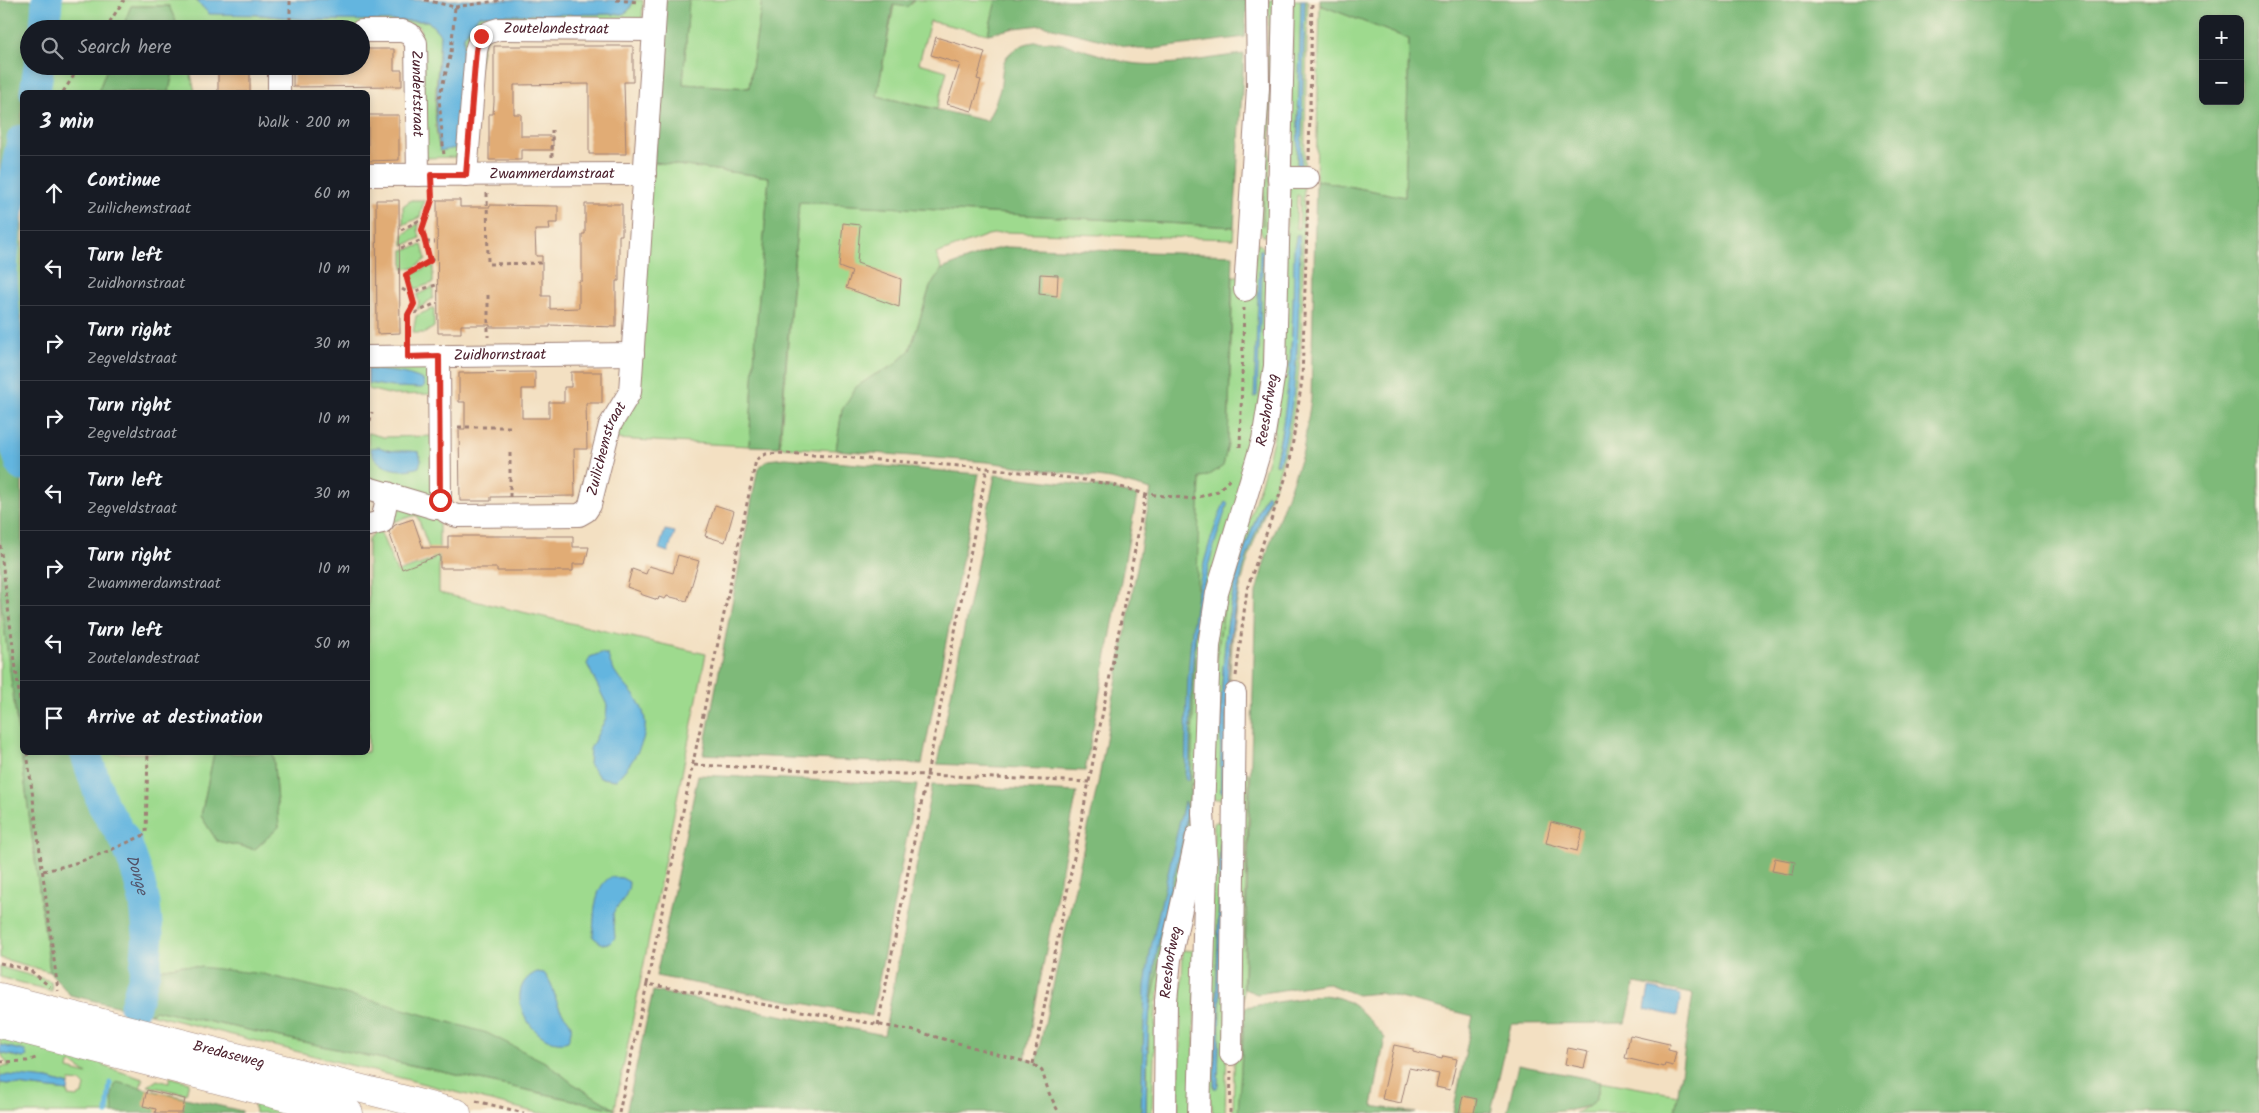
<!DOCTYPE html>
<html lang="en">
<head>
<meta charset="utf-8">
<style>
	:root { --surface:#171b24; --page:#242831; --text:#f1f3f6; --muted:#9ea1a6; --line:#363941 }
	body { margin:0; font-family:Kalam,sans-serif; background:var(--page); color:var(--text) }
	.controls { position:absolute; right:15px; top:15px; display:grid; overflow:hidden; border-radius:8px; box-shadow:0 2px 8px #0003 }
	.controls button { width:45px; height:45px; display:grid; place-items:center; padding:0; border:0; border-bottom:1px solid var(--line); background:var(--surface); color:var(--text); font:25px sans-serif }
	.stop { position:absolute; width:15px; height:15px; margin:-11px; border:4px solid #d93025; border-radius:50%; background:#fff }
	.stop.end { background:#d93025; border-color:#fff; box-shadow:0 1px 5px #0008 }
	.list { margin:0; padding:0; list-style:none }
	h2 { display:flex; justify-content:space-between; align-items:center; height:65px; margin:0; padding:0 20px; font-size:21px }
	h2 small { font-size:16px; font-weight:400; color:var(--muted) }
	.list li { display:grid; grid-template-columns:32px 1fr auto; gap:15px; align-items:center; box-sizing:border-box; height:75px; padding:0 20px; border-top:1px solid var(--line) }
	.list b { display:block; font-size:19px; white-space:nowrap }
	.list p { margin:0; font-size:16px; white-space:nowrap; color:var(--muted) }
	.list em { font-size:16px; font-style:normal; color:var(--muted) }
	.icon { flex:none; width:28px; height:28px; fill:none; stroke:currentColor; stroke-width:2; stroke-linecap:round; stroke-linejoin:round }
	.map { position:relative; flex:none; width:2259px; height:1113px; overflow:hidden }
	.search { position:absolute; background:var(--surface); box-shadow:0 2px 8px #0003; left:20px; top:20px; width:350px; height:55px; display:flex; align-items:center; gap:12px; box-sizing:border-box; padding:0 18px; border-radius:28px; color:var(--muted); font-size:19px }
	.panel { position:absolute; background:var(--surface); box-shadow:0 2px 8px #0003; left:20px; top:90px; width:350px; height:665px; border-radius:8px }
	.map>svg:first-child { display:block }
	.green { fill:#9eda8e; stroke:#747c5c; fill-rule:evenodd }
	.forest { fill:#7eba79; stroke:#646c52; fill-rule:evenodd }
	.water { fill:#64b5df; stroke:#576a85 }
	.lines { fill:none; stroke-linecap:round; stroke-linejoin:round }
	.stream { stroke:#64b5df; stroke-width:5 }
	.river { stroke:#64b5df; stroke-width:31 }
	.building { fill:#e1ac75 }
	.minor-casing { stroke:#9e8076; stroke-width:24 }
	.major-casing { stroke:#9e8076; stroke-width:29 }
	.path { stroke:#9e8076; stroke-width:3; stroke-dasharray:4 4; stroke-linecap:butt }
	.minor { stroke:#fff; stroke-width:22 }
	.major { stroke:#fff; stroke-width:28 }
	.route { stroke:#d93025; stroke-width:6 }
	.labels { text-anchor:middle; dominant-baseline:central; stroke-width:4; stroke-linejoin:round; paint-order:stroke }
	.street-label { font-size:15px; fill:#4a1f2b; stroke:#fcf5e5 }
	.water-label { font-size:16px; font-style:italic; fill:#53546a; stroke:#fcf5e5 }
</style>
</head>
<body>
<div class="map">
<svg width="2259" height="1113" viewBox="0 0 2259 1113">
	<rect width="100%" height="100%" fill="#fcf5e5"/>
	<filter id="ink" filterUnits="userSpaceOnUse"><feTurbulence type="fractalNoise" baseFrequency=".02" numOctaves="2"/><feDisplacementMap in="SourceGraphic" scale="10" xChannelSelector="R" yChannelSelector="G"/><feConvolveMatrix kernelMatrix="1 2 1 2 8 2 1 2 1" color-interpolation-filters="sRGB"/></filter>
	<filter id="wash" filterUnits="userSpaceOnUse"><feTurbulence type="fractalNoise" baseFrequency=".0096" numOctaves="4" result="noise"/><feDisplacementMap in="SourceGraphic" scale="20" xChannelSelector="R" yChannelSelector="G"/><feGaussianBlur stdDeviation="1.12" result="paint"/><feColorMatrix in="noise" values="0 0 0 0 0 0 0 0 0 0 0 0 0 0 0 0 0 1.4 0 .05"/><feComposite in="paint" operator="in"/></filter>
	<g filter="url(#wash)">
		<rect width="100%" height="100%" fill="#f3e0c2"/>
		<path class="green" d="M51,0h145l1,2 64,13 48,5 119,1 12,13c-1,36 -10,82 0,116l18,-11 6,-103 15,-21 144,-1 6,-4 5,-10h9l-1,22 -155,2 -26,133 -39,1 -2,-132 -240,1 -1,2 -10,-23h-38l-9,23h-74z
			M689,0h73l-13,88 -66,-4z
			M914,0h82l-8,34 -58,-13 -11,42 28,8 -10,38 -60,-13 17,-91 18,-1z
			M1260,0l3,226 6,-226h5l-6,231 -4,6 -6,-10z
			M1293,0h8l-4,165 4,1 4,-166h3l-4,174 -15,-4z
			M1320,5l89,34 -4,158 -89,-17z
			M43,66h65l-10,26h-60z
			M174,66h15l6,26h-26z
			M22,162v280l-5,-12 -9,-135 7,-94z
			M654,162l115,15 -13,155 -7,114 -134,-7z
			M1304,182c-2,79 2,162 -12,241 -10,56 -37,106 -51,161 -17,69 -12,144 -13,215h-15c2,-66 -1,-150 16,-213 13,-51 33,-99 45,-150l15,-251zM1297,195l3,1 -1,33 -3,-1zM1296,235h3l1,13 -3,111 -20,106 -2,-1 10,-51 5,-37zM1267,494l-27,84 -5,27 -14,186c-1,-87 -2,-180 31,-262 5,-12 8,-25 15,-35z
			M411,200h13l-4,17 -17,8v-19z
			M799,202l435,25 -1,12 -228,-7 -17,3 -52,19 6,15 -12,18 -20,63 -17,16 -19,9 -32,35 -6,40 -56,-3z
			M419,223l-1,7 2,8 -17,8v-11z
			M1257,243l6,4 5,8 -4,119 -70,412 -9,-1c5,-77 6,-155 26,-230l-17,66 6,-144 8,-1 15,-10 5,-22 5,-168h20z
			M422,245l4,14 -12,9 -11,1v-19z
			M433,264v19l-18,6 -4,-14z
			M433,287v11l-16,12 2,-7 -2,-8z
			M434,308v19l-9,6h-12l3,-17z
			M368,365l60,3 4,11 1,15 -40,1 -25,-6z
			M368,433l15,4 51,-1 1,65 -67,-19z
			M392,500l40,13 7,11v69l267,61 -92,459h-76l-388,-99 5,-4 459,99 -42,-26 -25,-20 -365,-98 -27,5 2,-34 -6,-47 -8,-29 -42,-85 -6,-22h119l-13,63 16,25 38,8 24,-22 -6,-74 95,-1v-212l6,-7 6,-2 17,41 36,-12 -16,-45 -25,7z
			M0,596l50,376 -50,-14z
			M1241,771l8,2 -9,340h-7z
			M1184,790l10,1 -7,60 -31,155 -4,107h-6l2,-92z
			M1219,821l5,2 3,224 -2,66h-12l-7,-32 8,-258zM1220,832l4,2 -6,250 -4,4z
			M1183,950l13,1 -3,162h-15z
			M0,967l51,14 1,10 -52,-14z
			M0,1033l103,28v5l40,13 -3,9 -28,7 1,18h-113v-30l68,8v5l9,1 6,-3 2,-8 -4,-4 -11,-1 -1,4 -21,-6 -48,-3v-9l9,-1 -9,-13 23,5 2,-7 -25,-6zM70,1062l17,12 -19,-5z
			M170,1077l19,5 -3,12 -38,-8 9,-6 12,3z
			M1601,1081l77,14 -3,18h-100c19,-9 22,-11 26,-32z
			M254,1099l55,14h-54z"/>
		<path class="forest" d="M0,0h51l-3,29h-19v37h14l-5,26h-16v70l-7,39 -7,94 9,134 5,13v310l73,1 6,22 42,85 8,29 6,47 -2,34 27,-5 81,9 119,29 105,30 60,30 25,20 43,26 -460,-99 -5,4 -80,-19 -20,-23 -50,-376z
			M664,0h25l-6,84 66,4 13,-88h152l-7,7 -14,-2 -16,91 110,25c5,-10 10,-22 13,-32 3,-12 0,-28 10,-36 33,-30 89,8 128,11 31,3 74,-7 106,-10l-10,173 -435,-25 -20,245 -30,-1 7,-114 13,-155 -115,-15z
			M996,0h251l-2,37 -92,12h-15l-97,-24 -26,3 -27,6z
			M1320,0h939v1113h-584l18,-119 -58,-11 -9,40 -115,1 -20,89h-38l20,-97 -94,-23 -22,2 -31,-12 -69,11 -13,-5 12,-397 13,-46 34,-94 8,-53 5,-219 89,17 4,-158 -89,-34zM2203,19h37v82h-37z
			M131,6h38l10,23h-57z
			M108,66h66l-5,26h-71z
			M1006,247l227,8 -5,189 -5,22 -15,10 -8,1 -9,311 -6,53 -36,175 -3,97h-520l27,-122 231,44 48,-250 145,7 -52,266 11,5 62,-280 53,-293 -40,-11 -124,-17 -151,-12 6,-40 14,-23 18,-12 19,-9 17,-16 20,-63 12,-18 50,-19z
			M785,458l194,16 -57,290 -219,-10 55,-286 10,-8z
			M995,475l113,13 29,8 -52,275 -148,-7z
			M214,753h59l6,74 -24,22 -38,-8 -16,-25z
			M698,775l219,10 -45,231 -216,-40z
			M1323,995c33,3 41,20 62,43l-13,68 44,7h-178l7,-106z
			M1518,1065l83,16c-2,8 -3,15 -8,22 -13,10 -65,10 -86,10z
			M116,1082l126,29v2h-129l-1,-18z"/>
		<path class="water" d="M196,0h438l-5,10 -6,4 -144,1 -15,21 -8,112 -16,3 -4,-35 4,-82 -12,-13 -119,-1 -48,-5 -52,-1z
			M1301,0h4l-4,166 -4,-1z
			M1297,234l2,1 1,13c-2,72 0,146 -21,216h-4c17,-72 18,-144 19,-217z
			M1260,249l3,3 -6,144 -3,1z
			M368,369c19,3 37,2 55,11l2,5 -3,3 -30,-1 -24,-4z
			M379,447c13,7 26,2 40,5l2,8 -2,7c-19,7 -43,2 -49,-19z
			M1267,494l2,1 -3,10c-9,24 -19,48 -25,73 -18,68 -14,143 -16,214h-4c-1,-88 -2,-181 31,-263 5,-12 8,-25 15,-35z
			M1225,502l3,1c-11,33 -22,66 -28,100 -11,58 -9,118 -11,176l-2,2 -2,-2c2,-79 1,-158 24,-234 5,-14 9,-30 16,-43z
			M665,530l10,2 -7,20 -9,-3z
			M601,653l7,2c3,16 15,27 25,39 26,31 6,62 -17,86l-16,-2 -11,-14 1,-15 16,-31 1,-13 -20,-41 3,-7z
			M1184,802c8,8 -8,67 -12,80 -22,80 -25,149 -26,231h-5l4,-128 6,-38z
			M1221,830l3,4 -6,250 -1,4h-3z
			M611,877l11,1 7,4c0,13 -9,21 -16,31l2,25 -5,5 -8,1 -9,-7c1,-18 0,-51 18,-60z
			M537,972l7,1c11,13 9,22 16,36 2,5 9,10 11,16 1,5 -1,11 -3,16 -31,11 -72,-51 -31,-69z
			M1649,988l32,7 -4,21 -32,-7z
			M0,1045l25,6 2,5 -4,2 -23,-5z
			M9,1075l39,4 21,6 -1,6 -68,-8v-7z"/>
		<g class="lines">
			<path class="stream" d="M107,1113l3,-30"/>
			<g class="river">
				<path d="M45,29l2,-29"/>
				<path d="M35,92l4,-26"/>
				<path d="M22,140l-16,80 -4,54 11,165 9,27"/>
				<path id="s1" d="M85,752l18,53 23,37 12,34 7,28 3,30 -3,38 -10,34"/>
			</g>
		</g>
		<g id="blocks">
			<path class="building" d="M936,37l49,15 -8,27 4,1 -9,31 -25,-7 13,-40 -29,-9z
				M494,46h139v36h-9l2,72h-37v-70l-75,1v29h7v22h32v14h-32v10h-32v-46h4l1,-12z
				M361,49h33v21h8v16l-109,1v-17h8v-4h60z
				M218,66h32v26h-32z
				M368,115h31v45l-31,1z
				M376,200h23l1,133 -23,1z
				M437,200h23v7h30v-2l68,1v17h-9l1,7h-15l1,26h6v40h8v13l29,-1v-27h3v-47h3v-30h37v31h-3v46h-3v46l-66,-2v2h-60v-2h-29v8h-23z
				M843,223l17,2 -3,38 44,16 -2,28 -53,-19 6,-16 -13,-5z
				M1040,274l18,1 -1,21 -18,-2z
				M535,372v17h-13v29h27v-16h15v-15h7v-15h31v31h-16l1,46h-13l1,47 -84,1v4h-31l-1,-72h6v-27h-6v-29z
				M715,505l19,6 -9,31 -20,-6z
				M413,519l10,29h25v-12h125v11h16l-4,17h-12v7h-76v-3h-57v-13l-38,14 -13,-37 6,-7z
				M678,555l21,6 -12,40 -20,-5 -2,3 -6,-2 -1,3 -18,-6 1,-2 -14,-5 5,-18 14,5 3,-8 24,7z
				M1551,822l32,8 -6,21 -31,-8z
				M1775,858l20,4 -2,13 -21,-4z
				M1630,1035l39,9 -1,6 8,2 -3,14 -8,-2 -1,3 -39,-9z
				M1394,1045l19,4v3l29,7 1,-3 14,3 -7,31 -14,-3 3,-13 -30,-6 -8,35 -19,-4z
				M1568,1048l20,4 -4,16 -19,-4z
				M147,1090l38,9 -3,14h-27l1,-4 -13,-3z
				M1463,1096l14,3 -3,14h-15z"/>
		</g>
	</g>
	<g filter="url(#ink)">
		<use href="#blocks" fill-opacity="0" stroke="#9e8076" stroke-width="1"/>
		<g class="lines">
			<g class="minor-casing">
				<g id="minor">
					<path id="s2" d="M361,31h41l8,3 6,9 2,132"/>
					<path d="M279,92v-26"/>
					<path id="s3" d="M368,175l277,-1"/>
					<path id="s4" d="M466,175l10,-124c3,-15 8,-18 23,-22l155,1"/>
					<path d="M1279,178h29"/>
					<path d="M1245,290l13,-202 -1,-88"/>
					<path id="s5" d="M439,356l1,144c3,11 6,13 17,16l122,-1 7,-4 4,-6 20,-80 20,-33 26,-392"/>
					<path id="s6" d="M368,357l265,-3"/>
					<path d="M368,488l67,20h7"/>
					<path d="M369,525l13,-3 6,-29"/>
					<path d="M1231,1054l4,-360"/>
					<path id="s7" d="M1165,1113l1,-113 4,-41 27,-123"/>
					<path id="s8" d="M1199,1113l7,-248 -3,-52 6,-167 8,-53 46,-153 12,-74 9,-366"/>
				</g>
			</g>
			<g class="major-casing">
				<g id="major">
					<path id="s9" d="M0,997l457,116"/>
					<path d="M0,1024l349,89"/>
				</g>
			</g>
			<path class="path" d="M425,0l30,7 -4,46 -12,45 5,58
				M616,0l22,2
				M455,7l48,-7
				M105,29l19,-29
				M290,29v-29
				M63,92l17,-26
				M552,157v-27
				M1309,160l3,-160
				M487,193l1,71 54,-1
				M401,230l19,-10h6
				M426,242h9
				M401,248l24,-9
				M430,261l5,-3
				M402,289l7,4 27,-8
				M488,295v42
				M407,315l11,-3 18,-9
				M408,338l-1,-23 7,-11 -8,-29 24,-14 -8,-31 7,-17 3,-21
				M458,427h54
				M368,429l4,-17
				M1240,447l4,-139
				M510,497v-44
				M0,545l22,171
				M1236,676l11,-87 42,-121 13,-88 6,-184
				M27,752l31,239
				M694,765l395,17
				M43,871c37,-7 69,-21 103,-37l2,-82
				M0,963l30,7 20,17
				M647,984l109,-524 10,-6 20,-1 201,15 84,10 38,6 37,10 47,5 25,-8 13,-13
				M878,1025l109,-557
				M0,1062l27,-1 12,-4
				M1033,1064l113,-570
				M476,1101l48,12
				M619,1113l28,-129 268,47 118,33 9,7 7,22 10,20
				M1230,1113l1,-42"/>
			<use href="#minor" class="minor"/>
			<use href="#major" class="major"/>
		</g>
	</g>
	<g class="lines" filter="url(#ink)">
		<path class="route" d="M440,500l-1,-144 -31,1v-42l6,-11 -8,-29 24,-14 -8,-31 10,-30 -1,-25h35l10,-124 2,-11 3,-4"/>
	</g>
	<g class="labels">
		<g class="street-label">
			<text stroke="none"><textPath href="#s4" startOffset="216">Zoutelandestraat</textPath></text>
			<text stroke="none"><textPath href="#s2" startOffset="111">Zundertstraat</textPath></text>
			<text stroke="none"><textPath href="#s3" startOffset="184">Zwammerdamstraat</textPath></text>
			<text stroke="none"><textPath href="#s6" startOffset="132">Zuidhornstraat</textPath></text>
			<text stroke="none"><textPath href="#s8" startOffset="711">Reeshofweg</textPath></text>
			<text stroke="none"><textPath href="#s5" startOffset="365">Zuilichemstraat</textPath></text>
			<text stroke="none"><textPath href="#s7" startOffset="151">Reeshofweg</textPath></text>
			<text stroke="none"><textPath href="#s9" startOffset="236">Bredaseweg</textPath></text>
		</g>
		<g class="water-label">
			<text stroke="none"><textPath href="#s1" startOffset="134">Donge</textPath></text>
		</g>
	</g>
</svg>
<div class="controls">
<button>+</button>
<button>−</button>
</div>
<div class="stop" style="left:440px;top:500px"></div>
<div class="stop end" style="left:481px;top:36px"></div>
<div class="search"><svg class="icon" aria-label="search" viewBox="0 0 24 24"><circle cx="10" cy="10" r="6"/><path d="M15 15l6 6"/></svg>Search here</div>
<section class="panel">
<h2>3 min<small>Walk · 200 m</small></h2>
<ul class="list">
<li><svg class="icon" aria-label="ahead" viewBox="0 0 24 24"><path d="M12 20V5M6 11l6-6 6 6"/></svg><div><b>Continue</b><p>Zuilichemstraat</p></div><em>60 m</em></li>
<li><svg class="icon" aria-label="left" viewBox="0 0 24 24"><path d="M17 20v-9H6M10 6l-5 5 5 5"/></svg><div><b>Turn left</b><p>Zuidhornstraat</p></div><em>10 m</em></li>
<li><svg class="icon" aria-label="right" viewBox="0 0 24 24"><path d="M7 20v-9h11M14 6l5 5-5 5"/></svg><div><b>Turn right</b><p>Zegveldstraat</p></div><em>30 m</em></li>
<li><svg class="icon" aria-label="right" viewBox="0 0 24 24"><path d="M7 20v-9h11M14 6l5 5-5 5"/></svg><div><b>Turn right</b><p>Zegveldstraat</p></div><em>10 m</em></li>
<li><svg class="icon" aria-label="left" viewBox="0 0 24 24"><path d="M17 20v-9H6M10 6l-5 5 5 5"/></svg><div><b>Turn left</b><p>Zegveldstraat</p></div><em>30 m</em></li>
<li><svg class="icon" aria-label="right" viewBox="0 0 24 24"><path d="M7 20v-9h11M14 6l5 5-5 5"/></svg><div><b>Turn right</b><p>Zwammerdamstraat</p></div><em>10 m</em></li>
<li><svg class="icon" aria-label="left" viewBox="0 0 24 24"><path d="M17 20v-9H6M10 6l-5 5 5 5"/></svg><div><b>Turn left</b><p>Zoutelandestraat</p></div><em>50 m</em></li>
<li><svg class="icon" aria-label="arrive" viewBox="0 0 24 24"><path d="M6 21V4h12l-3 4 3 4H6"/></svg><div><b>Arrive at destination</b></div></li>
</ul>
</section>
</div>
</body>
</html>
